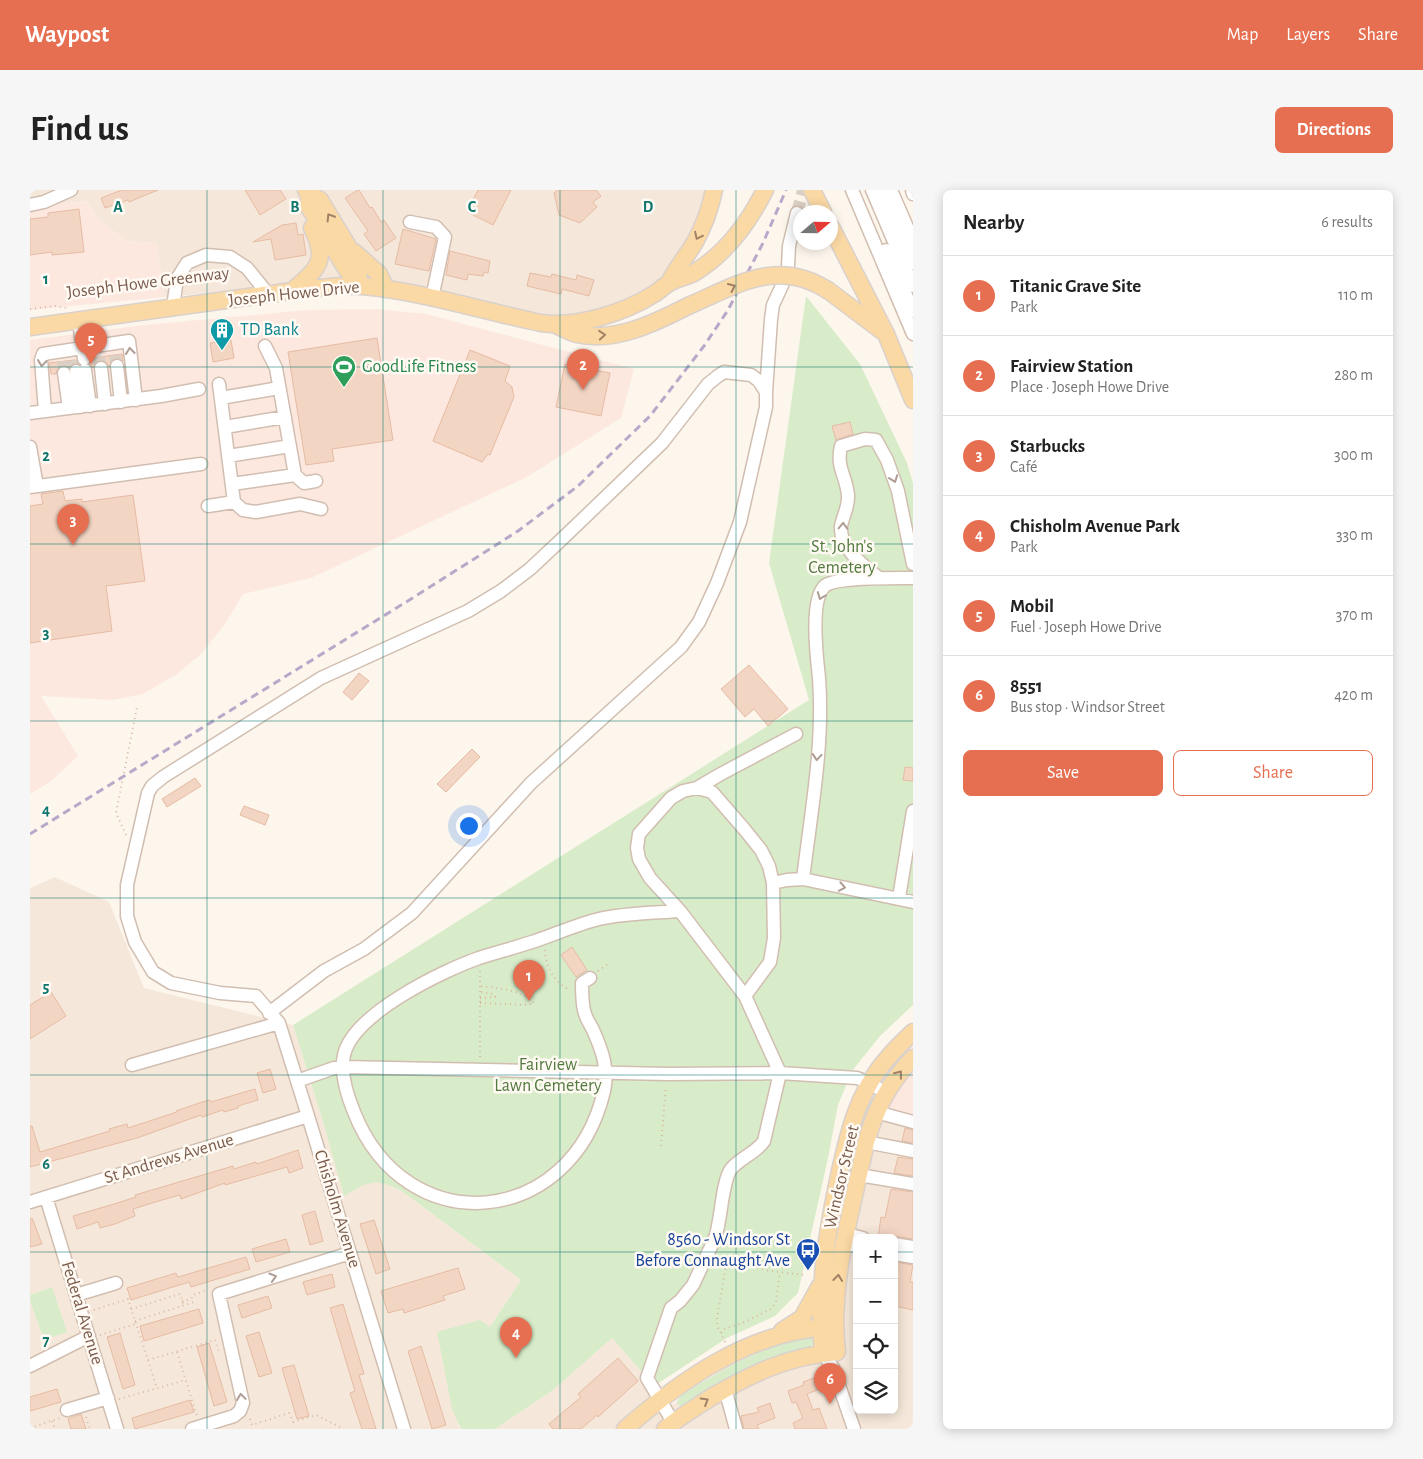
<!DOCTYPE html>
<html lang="en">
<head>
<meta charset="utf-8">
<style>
	:root { --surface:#fff; --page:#f6f6f6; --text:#222; --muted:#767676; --line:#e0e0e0; --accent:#e76f51 }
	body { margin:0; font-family:"Alegreya Sans",sans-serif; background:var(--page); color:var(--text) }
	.controls { position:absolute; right:15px; bottom:15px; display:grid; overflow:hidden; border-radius:8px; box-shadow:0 2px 12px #0003 }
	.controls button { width:45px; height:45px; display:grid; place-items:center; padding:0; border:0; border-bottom:1px solid var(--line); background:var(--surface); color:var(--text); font:25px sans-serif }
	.compass { position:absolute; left:763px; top:15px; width:45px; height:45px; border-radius:50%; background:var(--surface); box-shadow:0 2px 12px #0003; rotate:70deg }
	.you { position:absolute; left:438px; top:635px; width:18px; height:18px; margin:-12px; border:4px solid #fff; border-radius:50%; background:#1a73e8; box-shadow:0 0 0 8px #1a73e833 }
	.badge { display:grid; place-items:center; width:32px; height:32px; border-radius:50%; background:var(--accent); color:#fff; font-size:16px; font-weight:700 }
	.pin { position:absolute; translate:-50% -41px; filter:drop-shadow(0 1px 2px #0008) }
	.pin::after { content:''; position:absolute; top:26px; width:18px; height:15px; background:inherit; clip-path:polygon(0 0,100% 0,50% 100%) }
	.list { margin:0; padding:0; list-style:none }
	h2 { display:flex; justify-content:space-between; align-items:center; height:65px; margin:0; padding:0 20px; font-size:21px }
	h2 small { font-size:16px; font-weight:400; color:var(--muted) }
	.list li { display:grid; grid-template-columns:32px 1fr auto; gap:15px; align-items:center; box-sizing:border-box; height:80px; padding:0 20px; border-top:1px solid var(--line) }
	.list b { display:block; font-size:19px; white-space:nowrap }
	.list p { margin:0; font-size:16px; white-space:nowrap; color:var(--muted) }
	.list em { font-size:16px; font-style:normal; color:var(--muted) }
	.actions { display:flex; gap:10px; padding:15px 20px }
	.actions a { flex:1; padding:11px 0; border:1px solid var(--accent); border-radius:8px; text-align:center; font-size:18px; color:var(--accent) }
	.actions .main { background:var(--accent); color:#fff }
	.icon { flex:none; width:28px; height:28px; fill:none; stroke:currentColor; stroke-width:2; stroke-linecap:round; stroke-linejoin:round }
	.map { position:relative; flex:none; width:883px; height:1239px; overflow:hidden; border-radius:8px }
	header { display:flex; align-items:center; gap:30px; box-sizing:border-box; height:70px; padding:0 25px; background:var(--accent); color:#fff }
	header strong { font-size:24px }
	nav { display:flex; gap:28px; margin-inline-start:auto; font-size:18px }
	.intro { display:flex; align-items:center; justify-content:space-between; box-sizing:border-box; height:120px; padding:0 30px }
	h1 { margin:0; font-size:35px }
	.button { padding:12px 22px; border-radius:8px; background:var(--accent); color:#fff; font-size:18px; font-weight:700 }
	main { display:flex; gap:30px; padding:0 30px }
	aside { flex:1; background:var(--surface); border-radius:8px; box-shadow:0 2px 12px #0003 }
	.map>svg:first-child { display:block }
	.residential { fill:#f5e8da; fill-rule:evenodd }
	.commercial { fill:#fde8e0 }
	.green { fill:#d8ecc9 }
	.building { fill:#f3d5c3; stroke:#e6bba3 }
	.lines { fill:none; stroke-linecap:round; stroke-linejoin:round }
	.minor-tunnel { stroke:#dcd0c4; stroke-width:12; stroke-dasharray:12 6; stroke-linecap:butt }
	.minor-casing { stroke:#d1beb0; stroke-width:15 }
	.major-casing { stroke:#dad1cd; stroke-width:19 }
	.path { stroke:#d9b8a5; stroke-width:2; stroke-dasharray:1 4; stroke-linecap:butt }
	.minor { stroke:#fff; stroke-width:12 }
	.major { stroke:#fbd9a5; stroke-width:16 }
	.rail { stroke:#b9a8c9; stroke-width:3; stroke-dasharray:8 5; stroke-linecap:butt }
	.major-bridge-casing { stroke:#dad1cd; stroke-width:19; stroke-linecap:butt }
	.major-bridge { stroke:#fbd9a5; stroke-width:16 }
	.oneway { stroke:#a18267 }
	.oneway2 { stroke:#af9d94 }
	.grid { fill:none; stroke:#0f766e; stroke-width:1; stroke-opacity:0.55 }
	.labels { text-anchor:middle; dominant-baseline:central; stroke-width:5; stroke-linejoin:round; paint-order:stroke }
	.street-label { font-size:18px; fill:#7a5c4d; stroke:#fffaf3 }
	.culture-label { font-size:18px; fill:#0d838f; stroke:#fffaf3; text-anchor:start }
	.leisure-label { font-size:18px; fill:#27864d; stroke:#fffaf3; text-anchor:start }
	.park-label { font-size:18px; fill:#537a41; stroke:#fffaf3 }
	.transit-label { font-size:18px; fill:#164399; stroke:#fffaf3; text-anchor:end }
	.grid-label { font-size:16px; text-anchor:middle; font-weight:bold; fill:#0f766e; stroke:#fffaf3; stroke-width:5; stroke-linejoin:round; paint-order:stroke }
</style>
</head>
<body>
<header>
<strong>Waypost</strong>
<nav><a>Map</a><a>Layers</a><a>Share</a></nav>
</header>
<div class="intro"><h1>Find us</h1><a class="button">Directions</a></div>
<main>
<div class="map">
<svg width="883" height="1239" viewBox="0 0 883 1239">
	<rect width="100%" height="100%" fill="#fdf6ec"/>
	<path class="residential" d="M0,0h683l-2,15 -57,87 -91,32 -208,-44 -190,17 -9,-54 -29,-2 -27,-20 -13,-20 -57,6z
		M25,687l54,25 35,86 149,37 28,90 23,80 25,-13 15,1 19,9 118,88 -31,47 -32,98 3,4h-431v-128l14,39 8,-53 -22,8v-407z
		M831,920l52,4v315h-418l58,-39 59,-52 42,48 18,19 142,-101 41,-116zM827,1048h37v172h-37z"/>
	<path class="commercial" d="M57,11l13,20 27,20 29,2 9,54 -135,13v-103z
		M346,119l50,5 208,55 -13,49 -94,59 -216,101 -68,16 -18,30 -24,30 -24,20 -34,20 -31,6 -71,-4 37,60 -28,26 -20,12v-454l114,-15 163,-15z
		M883,847v77l-52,-4 37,-57z"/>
	<path class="green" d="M776,106l54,68 47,99 6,20v522l-33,31 -28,35 -14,34 -10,53 -30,135 -23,23 -48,22 -73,48 -42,-48 -59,52 -58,39h-34l-9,-20 -15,-77 43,-12 10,7 31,-47 -118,-88c-30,-15 -32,-11 -59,4l-23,-81 -28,-90 516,-325 -40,-137z
		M843,907h3l-50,196 30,-157 6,-19z
		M22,1097l15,45 -23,8 -14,-39v-6z
		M781,1148l3,5 -4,4 -32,11 -96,49 -4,-2 -1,-4 5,-7c38,-22 84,-52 129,-56z"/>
	<path class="building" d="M92,0h36l-29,12 -1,-2 -23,8 -4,-10z
		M215,0h35l6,9 -26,16z
		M328,0h1l11,18 2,-1 9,15 3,-2 12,18 -20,13 -12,-17 4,-3 -23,-33z
		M448,0h33l-18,35 -26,-13z
		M528,0h38l5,6 -8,6 4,5 -17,16 -21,-8 -5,-22z
		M49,19l5,43 -32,3v-3l-22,3v-36l18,-2v-4z
		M266,33l2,12 5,-1 3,21 -31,5 -4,-21 -18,3 29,-17z
		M373,39l33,10 -7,32 -34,-7z
		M420,61l40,10 -2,12 -4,-1 -1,4 -15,-2 -1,6 -21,-5z
		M500,83l21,4 1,-3 24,6 1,-5 17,5 -5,16 -27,-7 -1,5 -34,-8z
		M347,148l16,102 -61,9 2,12 -28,4 -18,-113z
		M201,150l3,18 -21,4 -3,-19z
		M440,160l40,16 -5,15 7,6 2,10 -24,58 -2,-1 -6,8 -49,-21z
		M92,164l1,7 -6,-3 -4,1 -4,8 -4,-6 -4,-1 -5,2 -3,6 -3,-4 2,-6z
		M44,170h2l1,3 -5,1 -3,3 -7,-2 -5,5 -1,4h-5l-2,-11z
		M535,174l45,9 -9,43 -45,-9z
		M820,232l3,12 -17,6 -4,-14z
		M33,301l2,10 17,-2v3l51,-7 12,86 -39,5 6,45 -82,12v-137l13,-2 -2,-10z
		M719,475l39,44 -20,17 -14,-17 -9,8 -24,-28z
		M329,483l10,8 -17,19 -9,-8z
		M442,559l8,8 -34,35 -9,-8z
		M875,577l8,1v13l-10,-1z
		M165,588l6,8 -34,21 -5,-8z
		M214,616l25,9 -4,10 -25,-10z
		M542,757l15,23 -11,7 -15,-22z
		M21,802l15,24 -36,23v-34z
		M240,879l6,20 -13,4 -6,-20z
		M225,899l3,11 -20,6v2l-14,4 -1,-2 -21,7 -1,-2 -64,23 -107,29v-41h2l8,26 70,-21 -1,-2 18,-5 1,4 49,-16 -1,-1 26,-9 8,-2 1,2z
		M875,938l8,2v13l-11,-2z
		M268,960l5,18 -14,5 -2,-6 -62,18v-2l-44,16 -1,-4 -18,5 -29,9 2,7 -20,8 -15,4 -2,-6 -21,7 -4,-13 41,-12 22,-7 -1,-2 78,-23 20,-6 1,3 22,-7 1,2z
		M868,967l15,2v17l-19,-3z
		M861,999l22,3v47l-18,-3 -17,2 3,-21 4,1z
		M285,1021l8,30 -13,4 -8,-30z
		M2,1028l10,26 -12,3v-28z
		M344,1030l16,49 -14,5 -16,-50z
		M256,1049l4,13 -34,10 -4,-13z
		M216,1067l4,12 -59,18 -2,-5 -58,18 -4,-12 49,-15 2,4z
		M864,1072l19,3 -3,17h3v28l-19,-4z
		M428,1078l7,21 -22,7 2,4 -41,13 -1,-4 -15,4 -7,-22z
		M302,1084l3,13 -28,8 -4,-13z
		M238,1106l4,12 -30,10 -4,-13z
		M313,1114l21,70 -5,1 17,54h-14l-12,-36 5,-2 -25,-83z
		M169,1119l4,14 -59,18 -4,-15z
		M229,1142l13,41 -13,4 -13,-41z
		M90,1143l15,52 -12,4 -16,-52z
		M179,1153l18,59 -13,4 -17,-59z
		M391,1156l25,79 -14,4 -24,-78z
		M588,1168l20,23 -40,36 -1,-2 -16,14h-28l-4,-5 32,-27 -3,-3z
		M264,1175l15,51 -12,3 -15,-51z
		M787,1187l5,11 -15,6 6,16 6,-2 8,21h-32l-2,-6 10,-5 -7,-16 -4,1 -4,-12 16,-6 -1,-3z
		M27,1199l4,13 -31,9v-14z
		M160,1210l4,12 -59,17 -3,-11z
		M740,1213l5,15 -18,7 2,4h-15l-3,-13 18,-4 -2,-4z
		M51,1224l5,15h-15l-3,-10z"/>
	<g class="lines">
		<path class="minor-tunnel" d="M767,23l6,-23
			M85,165l2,11
			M69,167l2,11
			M44,170l2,11
			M33,171l1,12"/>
		<g class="minor-casing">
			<path id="minor" d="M822,0l61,144
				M842,0l41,96
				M852,0l31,73
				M861,0l22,51
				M882,0l1,4
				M0,15l14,-3 27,-12
				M380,32l26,5 9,10 -13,61
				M856,60l27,61
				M758,76l1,-20 8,-33
				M143,117l4,-28 10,-16 19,-8 24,2 17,11 21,26
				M49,131l5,38
				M235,156l11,22 19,107
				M87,176l4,36
				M71,178l4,36
				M55,180l5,36
				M46,181l4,36
				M34,183l5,35
				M736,202l5,-73 2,-14 11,-24
				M191,208l58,-10
				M15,221l-4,-51 2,-6 86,-13 7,59
				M0,223l131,-17 38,-7
				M195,237l60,-10
				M0,257l7,39
				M198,266l62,-10
				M202,294l63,-9 9,8 12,-2
				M0,297l171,-23
				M204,312l9,8 13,2 44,-8 21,5
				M178,316l26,-4 -15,-118
				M849,388c-15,-12 -40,-30 -38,-52 2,-10 8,-20 7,-31 -2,-20 -12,-27 -7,-49l24,-7 11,1 11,20 11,31 15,73
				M883,388c-17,0 -74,-1 -87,7 -17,12 -9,74 -7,93 5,67 -8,134 -16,201l110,23
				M667,598l22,-13 77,-41
				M743,693l14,-3 16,-1
				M869,708l14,-87
				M560,788l-8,5c0,9 0,18 2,27 1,7 6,14 9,20 9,20 16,39 11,61 -32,137 -198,153 -250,21 -7,-17 -14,-39 -10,-57 9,-41 98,-84 135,-97 19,-6 38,-11 56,-17 21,-7 43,-17 64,-22 26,-6 54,-6 81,-8
				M715,806l25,-34 4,-24 -1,-55 -4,-17 -8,-16 -16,-20 -33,-38 -15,-4 -14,3 -12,7 -32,36 -2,14 2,11 11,19 30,33 65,85 35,77 77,5 13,5 16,10
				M239,823l55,-42 40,-22 48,-36 119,-130 150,-136 18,-25 18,-39 23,-61 26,-115v-15l-7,-11 -8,-6 -27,-3 -6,4 -10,8 -46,59 -100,96 -32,30 -29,22 -33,20 -147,67 -158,99 -11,9 -4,7 -21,92v31l8,26 18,30 18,11 49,10 36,3 23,27 29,93 96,313
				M102,875l147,-42
				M267,891l37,-13 9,-1 324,7 113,-1 -16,68c-8,12 -24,17 -33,28 -9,12 -10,53 -16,69l-22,47 -13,16 -9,7 -24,70 26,44
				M846,922l37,10
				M836,952l47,9
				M829,985l54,9
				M16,1007l71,232
				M0,1012l278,-86
				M816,1044l17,4
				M814,1054l13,2
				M864,1054l19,3
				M864,1064l19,3
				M46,1105l40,-12
				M793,1163l10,15 21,61
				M0,1176l59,-30
				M695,1199l11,40
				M37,1220l41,-12
				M162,1239l42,-13 6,-5 3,-8 -24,-109 131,-41"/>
		</g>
		<g class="major-casing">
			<path id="major" d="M276,0l3,4v13l36,60 14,19
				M782,0l11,22
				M279,4l11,6 38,63 1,23
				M801,37l55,107 27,66
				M324,62l25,22 7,15
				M639,93c7,-15 18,-27 26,-41 9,-16 15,-33 19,-52
				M262,101c25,-22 37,-29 20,-63
				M799,101l53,40
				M526,135c7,3 14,8 21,9 37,9 78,-11 111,-28
				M0,137l262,-36c23,-2 46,-7 69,-5 61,5 121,25 180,37 35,5 83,-10 113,-29 5,-3 10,-8 15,-11 8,-5 17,-6 25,-10 31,-19 55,-51 71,-83
				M752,1141l20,-13 18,-32
				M793,1163c-6,-61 4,-122 17,-182 7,-30 14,-63 31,-90 11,-19 26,-34 42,-49
				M595,1239c57,-50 126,-98 204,-102
				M635,1239c14,-12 30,-21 45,-31 41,-24 78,-42 127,-46 -8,-71 15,-141 29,-210 9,-31 24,-61 47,-84"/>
		</g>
		<path class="path" d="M0,119l25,-3 12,2
			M96,645l-10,-22 21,-106
			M515,760c1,16 7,29 21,38l4,-1
			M450,781v88
			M568,781l10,-7
			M450,808l15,-1 -1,-3 -14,-2
			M450,813l48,2 6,-2c-8,-13 -39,-15 -54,-17
			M631,956l5,-60
			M689,1067l50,14 37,4
			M152,1111l9,-2 2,-4 15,-5
			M101,1119l49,-15 4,12
			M64,1120l34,-11 29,89
			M105,1131l59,-19
			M691,1143l-4,-7v-8l10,-58
			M70,1145l36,-11
			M695,1152l-4,-9 3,-4 21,-7 26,-13 5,-7 4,-30
			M147,1162l20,64
			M118,1170l67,-20 4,12
			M89,1209l67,-19
			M56,1227l4,12
			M220,1229l2,6 37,-12 4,9 23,-7 28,14
			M22,1231l3,8
			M0,1238l30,-10"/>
		<use href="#minor" class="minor"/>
		<use href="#major" class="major"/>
		<path class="rail" d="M0,644l381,-235 107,-68 60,-45 72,-70 54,-70 24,-36 35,-67 23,-53"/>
		<g class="major-bridge-casing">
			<path id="major-bridge" d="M658,116c49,-21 90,-49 141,-15"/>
		</g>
		<use href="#major-bridge" class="major-bridge"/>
	</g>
	<defs><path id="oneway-chevron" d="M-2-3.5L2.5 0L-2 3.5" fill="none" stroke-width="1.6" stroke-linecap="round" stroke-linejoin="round" transform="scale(1.25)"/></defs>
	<g class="oneway">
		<use href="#oneway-chevron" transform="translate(300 27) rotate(-122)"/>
		<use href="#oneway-chevron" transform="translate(668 46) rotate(116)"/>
		<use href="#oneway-chevron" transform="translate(702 97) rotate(-24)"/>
		<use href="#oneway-chevron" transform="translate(572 145) rotate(-5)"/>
		<use href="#oneway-chevron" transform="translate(869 884) rotate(-52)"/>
		<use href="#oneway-chevron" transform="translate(808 1088) rotate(-84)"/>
		<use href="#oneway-chevron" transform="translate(675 1211) rotate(-31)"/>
	</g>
	<g class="oneway2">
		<use href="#oneway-chevron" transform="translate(100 161) rotate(-97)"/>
		<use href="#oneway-chevron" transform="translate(12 173) rotate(96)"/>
		<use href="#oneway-chevron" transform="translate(864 289) rotate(70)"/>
		<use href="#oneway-chevron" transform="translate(813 336) rotate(-88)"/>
		<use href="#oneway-chevron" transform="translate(791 406) rotate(111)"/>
		<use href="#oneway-chevron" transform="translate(787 567) rotate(95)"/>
		<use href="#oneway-chevron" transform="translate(812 697) rotate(11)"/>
		<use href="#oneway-chevron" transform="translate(243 1087) rotate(-17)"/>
		<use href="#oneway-chevron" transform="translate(211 1207) rotate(-98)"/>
	</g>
	<path class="grid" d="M177,0v1239M353,0v1239M530,0v1239M706,0v1239M0,177h883M0,354h883M0,531h883M0,708h883M0,885h883M0,1062h827M864,1062h19"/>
	<defs>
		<g id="building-pin" transform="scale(1.25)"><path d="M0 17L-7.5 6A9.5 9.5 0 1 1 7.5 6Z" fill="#0f9aa8" stroke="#fffaf3"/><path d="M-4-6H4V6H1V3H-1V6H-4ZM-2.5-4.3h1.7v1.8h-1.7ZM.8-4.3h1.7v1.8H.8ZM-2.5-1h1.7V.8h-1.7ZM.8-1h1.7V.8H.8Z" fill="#fff"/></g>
		<g id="stadium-pin" transform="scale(1.25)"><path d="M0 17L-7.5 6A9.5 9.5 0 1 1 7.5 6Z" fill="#2e9e5b" stroke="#fffaf3"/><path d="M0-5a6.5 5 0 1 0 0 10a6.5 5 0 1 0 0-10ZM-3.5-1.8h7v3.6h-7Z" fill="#fff"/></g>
		<g id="bus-pin" transform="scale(1.25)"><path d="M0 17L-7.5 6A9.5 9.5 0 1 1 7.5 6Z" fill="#1a4fb4" stroke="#fffaf3"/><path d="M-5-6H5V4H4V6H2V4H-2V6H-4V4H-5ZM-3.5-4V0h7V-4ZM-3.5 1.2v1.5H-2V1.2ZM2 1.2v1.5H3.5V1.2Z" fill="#fff"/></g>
	</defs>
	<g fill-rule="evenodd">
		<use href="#building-pin" x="192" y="140"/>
		<use href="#stadium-pin" x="314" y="177"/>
		<use href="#bus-pin" x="778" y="1060"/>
	</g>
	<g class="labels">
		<g class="street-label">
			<text transform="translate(118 93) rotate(-7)">Joseph Howe Greenway</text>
			<text transform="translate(264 104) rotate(-6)">Joseph Howe Drive</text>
			<text transform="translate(139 969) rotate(-17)">St Andrews Avenue</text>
			<text transform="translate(812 987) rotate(-77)">Windsor Street</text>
			<text transform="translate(307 1019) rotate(73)">Chisholm Avenue</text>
			<text transform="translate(52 1123) rotate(73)">Federal Avenue</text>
		</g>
		<g class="culture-label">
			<text x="210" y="140">TD Bank</text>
		</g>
		<g class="leisure-label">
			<text x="332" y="177">GoodLife Fitness</text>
		</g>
		<g class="park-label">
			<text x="812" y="357">St. John's<tspan x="812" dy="21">Cemetery</tspan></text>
			<text x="518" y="875">Fairview<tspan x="518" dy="21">Lawn Cemetery</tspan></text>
		</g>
		<g class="transit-label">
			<text x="760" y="1050">8560 - Windsor St<tspan x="760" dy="21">Before Connaught Ave</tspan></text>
		</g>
	</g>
	<g class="grid-label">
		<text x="88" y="22">A</text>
		<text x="265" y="22">B</text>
		<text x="442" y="22">C</text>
		<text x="618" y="22">D</text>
		<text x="16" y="94">1</text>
		<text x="16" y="271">2</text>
		<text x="16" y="448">3</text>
		<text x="16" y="625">4</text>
		<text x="16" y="802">5</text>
		<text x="16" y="979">6</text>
		<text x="16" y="1156">7</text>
	</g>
</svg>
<div class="controls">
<button>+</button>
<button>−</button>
<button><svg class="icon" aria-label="locate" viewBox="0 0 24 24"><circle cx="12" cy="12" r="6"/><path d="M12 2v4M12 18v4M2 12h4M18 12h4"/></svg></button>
<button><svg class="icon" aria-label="layers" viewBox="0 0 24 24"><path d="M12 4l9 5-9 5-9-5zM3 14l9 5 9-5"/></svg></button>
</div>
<svg class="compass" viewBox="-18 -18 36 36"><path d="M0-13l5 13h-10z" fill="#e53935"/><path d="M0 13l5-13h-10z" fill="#767676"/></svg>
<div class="you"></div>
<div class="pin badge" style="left:499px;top:811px">1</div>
<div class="pin badge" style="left:553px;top:200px">2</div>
<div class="pin badge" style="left:43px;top:355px">3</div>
<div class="pin badge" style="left:486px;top:1168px">4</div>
<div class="pin badge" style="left:61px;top:174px">5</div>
<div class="pin badge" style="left:800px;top:1214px">6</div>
</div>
<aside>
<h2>Nearby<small>6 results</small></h2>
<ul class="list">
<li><span class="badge">1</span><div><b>Titanic Grave Site</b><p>Park</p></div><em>110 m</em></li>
<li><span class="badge">2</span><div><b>Fairview Station</b><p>Place · Joseph Howe Drive</p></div><em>280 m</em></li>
<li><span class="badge">3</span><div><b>Starbucks</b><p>Café</p></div><em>300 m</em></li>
<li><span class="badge">4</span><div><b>Chisholm Avenue Park</b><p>Park</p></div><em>330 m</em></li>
<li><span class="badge">5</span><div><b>Mobil</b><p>Fuel · Joseph Howe Drive</p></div><em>370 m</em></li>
<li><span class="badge">6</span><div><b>8551</b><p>Bus stop · Windsor Street</p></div><em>420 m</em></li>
</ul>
<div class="actions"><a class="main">Save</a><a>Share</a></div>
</aside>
</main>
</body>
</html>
